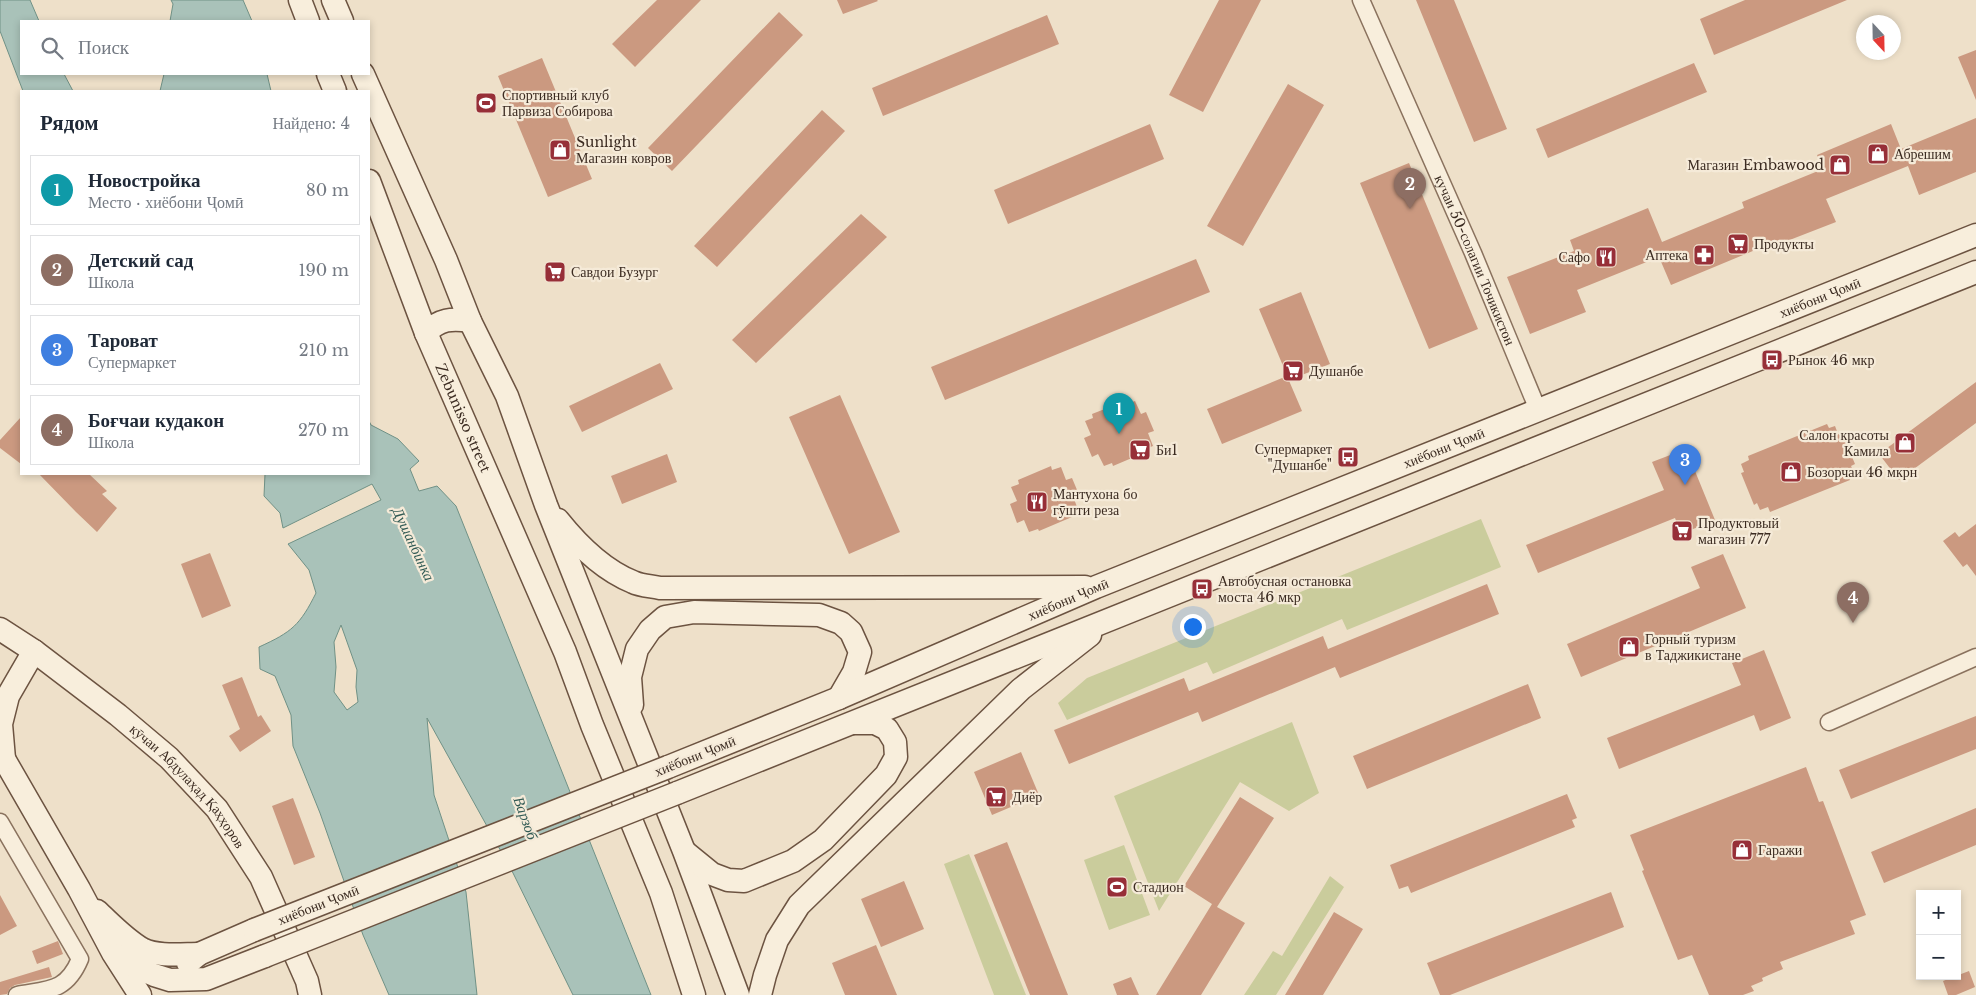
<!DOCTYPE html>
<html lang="ru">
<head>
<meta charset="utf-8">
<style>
	:root { --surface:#fff; --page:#f2f2f3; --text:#1f2937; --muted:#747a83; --line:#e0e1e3; --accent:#ea580c }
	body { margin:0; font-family:"Libre Baskerville",serif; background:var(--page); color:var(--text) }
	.controls { position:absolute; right:15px; bottom:15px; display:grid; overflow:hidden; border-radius:0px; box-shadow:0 2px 8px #0003 }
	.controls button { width:45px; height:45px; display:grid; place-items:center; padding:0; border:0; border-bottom:1px solid var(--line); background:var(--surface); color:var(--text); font:25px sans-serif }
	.compass { position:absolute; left:1856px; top:15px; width:45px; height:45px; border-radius:50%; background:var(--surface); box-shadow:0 2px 8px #0003; rotate:158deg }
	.you { position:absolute; left:1192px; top:626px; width:18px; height:18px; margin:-12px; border:4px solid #fff; border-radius:50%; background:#1a73e8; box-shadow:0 0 0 8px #1a73e833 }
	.badge { display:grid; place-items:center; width:32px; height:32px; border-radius:50%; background:var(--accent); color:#fff; font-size:16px; font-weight:700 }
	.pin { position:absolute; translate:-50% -41px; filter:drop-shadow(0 1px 2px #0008) }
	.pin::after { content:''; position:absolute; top:26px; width:18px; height:15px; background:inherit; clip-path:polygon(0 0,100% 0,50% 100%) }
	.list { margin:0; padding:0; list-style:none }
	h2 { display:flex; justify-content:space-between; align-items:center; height:65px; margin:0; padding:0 20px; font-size:21px }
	h2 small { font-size:16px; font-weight:400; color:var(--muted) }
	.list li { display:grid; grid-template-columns:32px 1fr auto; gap:15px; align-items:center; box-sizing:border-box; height:70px; margin:0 10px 10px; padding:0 10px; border:1px solid var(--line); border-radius:0px }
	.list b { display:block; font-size:19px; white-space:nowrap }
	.list p { margin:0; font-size:16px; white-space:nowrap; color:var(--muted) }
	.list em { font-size:16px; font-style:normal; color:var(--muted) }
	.icon { flex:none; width:28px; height:28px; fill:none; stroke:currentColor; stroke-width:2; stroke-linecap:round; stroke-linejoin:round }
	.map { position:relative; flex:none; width:1976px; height:995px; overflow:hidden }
	.search { position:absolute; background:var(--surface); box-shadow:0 2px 8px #0003; left:20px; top:20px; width:350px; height:55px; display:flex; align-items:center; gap:12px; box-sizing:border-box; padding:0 18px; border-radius:0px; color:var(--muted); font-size:19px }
	.panel { position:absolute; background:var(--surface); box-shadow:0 2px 8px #0003; left:20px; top:90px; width:350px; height:385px; border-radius:0px }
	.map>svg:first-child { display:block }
	.green { fill:#cacc9c }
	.water { fill:#a9c2b9; stroke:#709186; fill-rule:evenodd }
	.building { fill:#cb9980 }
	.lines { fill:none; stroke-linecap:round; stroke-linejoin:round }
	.street-casing { stroke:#8a725e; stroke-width:19 }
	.secondary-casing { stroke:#6c5341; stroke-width:25 }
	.street { stroke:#f8eedc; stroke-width:16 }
	.secondary { stroke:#f8eedc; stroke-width:22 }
	.secondary-bridge-casing { stroke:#6c5341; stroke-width:25; stroke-linecap:butt }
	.secondary-bridge { stroke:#f8eedc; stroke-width:22 }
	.labels { text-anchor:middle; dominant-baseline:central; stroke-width:4.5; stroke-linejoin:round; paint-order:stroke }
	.poi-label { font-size:14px; fill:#3b2b21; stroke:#f5ead8; text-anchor:start }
	.street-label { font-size:14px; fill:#3b2b21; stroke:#f5ead8 }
	.water-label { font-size:15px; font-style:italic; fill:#315a54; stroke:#f5ead8 }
</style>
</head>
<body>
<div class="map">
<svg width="1976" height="995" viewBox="0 0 1976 995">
	<rect width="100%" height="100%" fill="#eee0c9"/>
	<path class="green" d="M1481,519l20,48 -154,63 -5,-11 -129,55 -6,-12 -140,58 -9,-17 29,-25z
		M1292,722l27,71 -30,18 -49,-29 -81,129 -45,-115z
		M1124,845l26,70 -41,15 -25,-70z
		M969,854l57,141h-32l-50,-131z
		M1330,876l14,11 -68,108h-32l29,-44 9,5z"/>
	<path class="water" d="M0,0h30l9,21h-18v53h43l9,17h-50l-23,-60z
		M171,0h72l9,21h-82l3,-17z
		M164,74h103l4,17h-111z
		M369,421l2,4 27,14 21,22 -9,8 9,22 18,-5 19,20 195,489h-78l-60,-122 -86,-155 7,77 32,97 11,103h-88l-26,-60 -43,-122 -27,-67 -2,-31 -16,-39 -15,-7 -1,-22c33,-15 41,-22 57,-54l-7,-23 -21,-26 93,-44 -9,-16 -89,44 -3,-15 -16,-17 1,-22h104zM341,625l16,45 -1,17 2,15 -11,8 -13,-18 2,-25 -2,-25z"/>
	<path class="building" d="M657,0h44l-66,67 -23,-23z
		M837,0h40l1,1 -35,13z
		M1219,0h42l-58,112 -34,-17z
		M1416,0h38l53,129 -33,13z
		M1745,0h102l-133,55 -14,-36z
		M779,12l24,23 -131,136 -24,-23z
		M1047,15l12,29 -176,72 -11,-28z
		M1976,50v50l-18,-43z
		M542,58l50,121 -44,18 -50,-121z
		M1694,63l13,29 -159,66 -12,-29z
		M1288,84l36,21 -81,141 -36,-20z
		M822,110l23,21 -128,136 -23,-21z
		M1976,118v54l-57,23 -11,-29 -82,33 10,23 -75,29 -1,-3 -89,37 -12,-28 -82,33 9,22 -56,22 -23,-57 67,-26 -4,-11 78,-32 14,34 82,-34 -2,-6 81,-33 -6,-14 74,-31 10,25z
		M1150,124l14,35 -156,65 -14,-34z
		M1409,163l69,166 -49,20 -69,-166z
		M861,214l26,23 -131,126 -24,-23z
		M1196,259l14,33 -265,108 -14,-33z
		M1301,292l29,72 -41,16 -30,-71z
		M660,363l13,26 -91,43 -13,-26z
		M1287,376l15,35 -80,33 -15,-35z
		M1976,382v41l-77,57 -20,-26z
		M840,395l60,137 -51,22 -60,-137z
		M1125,401l2,3 8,-3 6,13 5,-2 8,19 -6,2 5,13 -8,3 1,3 -33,14 -1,-3 -8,3 -6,-12 -6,3 -8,-19 7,-3 -6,-14 8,-3 -1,-4z
		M21,417v47l-21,-16v-8z
		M1827,424l2,4 6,-2 3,8 4,-1 13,31 -4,2 3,6 -6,3 2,5 -80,32 -2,-5 -8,3 -3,-7 -3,2 -13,-32 3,-1 -3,-8 8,-4 -1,-4z
		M1686,449l29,71 -34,14 -6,-16 -137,55 -12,-28 138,-55 -12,-28z
		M667,454l10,28 -55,22 -11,-28z
		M1051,466l1,4 9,-3 5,13 6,-2 8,19 -6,2 5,13 -8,3 1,2 -33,14 -1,-2 -9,3 -5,-12 -7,3 -7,-19 7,-3 -6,-14 8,-3 -1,-4z
		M39,474h50l18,17 -5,3 15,14 -20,24 -21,-20z
		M1976,524v52l-9,-12 -4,3 -20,-26 12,-9 4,5z
		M210,553l21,53 -29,12 -21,-54z
		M1723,554l23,54 -165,69 -14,-33 133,-56 -9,-21z
		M1487,584l12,30 -159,64 -5,-11 -133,55 -4,-10 -129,52 -15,-34 130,-52 5,13 134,-55 5,13z
		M1764,650l27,68 -31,13 -6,-16 -135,54 -12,-31 134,-53 -9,-22z
		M242,677l16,40 3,-2 10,16 -31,21 -11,-16 11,-7 -18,-44z
		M1528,684l13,34 -174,71 -14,-33z
		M1976,716v33l-125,50 -12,-29z
		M1021,752l18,43 -47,20 -18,-43z
		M1806,767l13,35 4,-1 43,114 -16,6 5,13 -75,28 3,7 -21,9 1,3 -12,5 3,5 -11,4h-34l-17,-40 -14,5 -36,-89 2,-1 -14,-35z
		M1567,794l10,24 -5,2 3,7 -164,66 -3,-7 -9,3 -9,-24z
		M1240,797l34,21 -57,89 28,16 -44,72h-45l56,-91 -28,-18z
		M293,798l22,59 -21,8 -22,-59z
		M1976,808v37l-92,38 -13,-31z
		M1007,842l61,153h-38l-56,-140z
		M904,881l20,48 -43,18 -20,-48z
		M1611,892l13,35 -174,68h-10l-13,-32z
		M0,895l17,31 -17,9z
		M1334,912l29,17 -40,66h-38z
		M58,941l5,13 -26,10 -5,-13z
		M876,945l21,50h-52l-13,-32z
		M49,967l3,10 -37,8 -5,3 -3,6 -7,1v-13z
		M1969,971l6,16 -19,8h-8l-5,-14z
		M1131,977l8,18h-22l-4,-11z"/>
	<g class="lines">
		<g class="street-casing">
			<g id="street">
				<path id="s1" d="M1361,0l112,253 65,157"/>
				<path d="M1829,722l147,-65"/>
				<path d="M0,822l80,137c-14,33 -31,30 -63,36"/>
			</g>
		</g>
		<g class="secondary-casing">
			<g id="secondary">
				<path d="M300,0l8,21"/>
				<path d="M333,0l9,21"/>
				<path d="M328,74l7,17"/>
				<path d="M363,74l83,186 24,61 37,75 39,109 138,346 54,144"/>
				<path id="s2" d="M369,181l57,152 139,319 27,73 69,168 33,102"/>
				<path d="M426,333c13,-14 26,-15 44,-12"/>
				<path d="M558,520c20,25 45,50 75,62 8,4 18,4 27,6l425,-1"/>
				<path id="s3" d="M0,629l34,22 84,64 51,43 48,51 44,68 46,104 3,14"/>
				<path d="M632,705l-2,-28 7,-28 13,-19 15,-13 29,-5 125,3 22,8 10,9 9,20 -6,20 -15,26"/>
				<path d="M0,752l79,137 34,64 27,42"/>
				<path d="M4,759l-3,-35 7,-28 26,-45"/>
				<path id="s4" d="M668,767l171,-69 257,-111 880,-352"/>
				<path d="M677,793l1299,-521"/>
				<path d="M685,852l27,22 16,6 16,1 49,-20 30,-21 63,-65 10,-18 -1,-15 -8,-13 -12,-6h-21"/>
				<path d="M97,911c14,13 28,28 45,38 16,8 40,5 57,5"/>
				<path d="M116,955l17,11 21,9 16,5 36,-1 59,-23"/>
				<path d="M188,963l11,-9 55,-24"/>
				<path d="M760,995l5,-20 12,-35 22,-35 222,-216 69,-54"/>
			</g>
		</g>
		<use href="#street" class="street"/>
		<use href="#secondary" class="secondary"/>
		<g class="secondary-bridge-casing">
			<g id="secondary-bridge">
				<path id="s5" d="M254,930l414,-163"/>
				<path d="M265,956l412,-163"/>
			</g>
		</g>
		<use href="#secondary-bridge" class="secondary-bridge"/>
	</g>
	<defs>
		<g id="stadium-square" transform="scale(1.125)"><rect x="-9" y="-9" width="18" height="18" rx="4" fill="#972f38" stroke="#f5ead8"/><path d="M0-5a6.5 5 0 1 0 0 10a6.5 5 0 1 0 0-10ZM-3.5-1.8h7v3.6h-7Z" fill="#fff"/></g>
		<g id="shop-square" transform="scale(1.125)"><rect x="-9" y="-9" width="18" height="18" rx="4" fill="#972f38" stroke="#f5ead8"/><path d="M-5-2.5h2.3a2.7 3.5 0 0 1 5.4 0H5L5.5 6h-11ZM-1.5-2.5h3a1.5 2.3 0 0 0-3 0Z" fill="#fff"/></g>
		<g id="supermarket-square" transform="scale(1.125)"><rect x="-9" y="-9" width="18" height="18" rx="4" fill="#972f38" stroke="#f5ead8"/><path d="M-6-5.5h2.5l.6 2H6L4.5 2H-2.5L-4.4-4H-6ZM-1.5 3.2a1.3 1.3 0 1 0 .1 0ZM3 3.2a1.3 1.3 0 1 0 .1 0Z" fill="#fff"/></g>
		<g id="pharmacy-square" transform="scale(1.125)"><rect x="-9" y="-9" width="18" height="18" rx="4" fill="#972f38" stroke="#f5ead8"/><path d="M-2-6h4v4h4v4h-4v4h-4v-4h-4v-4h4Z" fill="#fff"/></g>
		<g id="restaurant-square" transform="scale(1.125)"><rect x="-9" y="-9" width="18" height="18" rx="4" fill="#972f38" stroke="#f5ead8"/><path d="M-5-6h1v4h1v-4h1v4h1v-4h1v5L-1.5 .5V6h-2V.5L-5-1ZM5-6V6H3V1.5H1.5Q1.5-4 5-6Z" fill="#fff"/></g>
		<g id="bus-square" transform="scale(1.125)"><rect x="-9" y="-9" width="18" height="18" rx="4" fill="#972f38" stroke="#f5ead8"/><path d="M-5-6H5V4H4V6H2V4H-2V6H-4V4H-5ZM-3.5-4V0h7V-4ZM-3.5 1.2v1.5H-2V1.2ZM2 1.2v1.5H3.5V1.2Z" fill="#fff"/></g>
	</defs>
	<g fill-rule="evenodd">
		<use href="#stadium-square" x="486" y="103"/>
		<use href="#shop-square" x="560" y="150"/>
		<use href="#shop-square" x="1878" y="154"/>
		<use href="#shop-square" x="1840" y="165"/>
		<use href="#supermarket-square" x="1738" y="244"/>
		<use href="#pharmacy-square" x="1704" y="255"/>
		<use href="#restaurant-square" x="1606" y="257"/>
		<use href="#supermarket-square" x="555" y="272"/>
		<use href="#bus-square" x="1772" y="360"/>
		<use href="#supermarket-square" x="1293" y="371"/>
		<use href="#shop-square" x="1905" y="443"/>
		<use href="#supermarket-square" x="1140" y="450"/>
		<use href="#bus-square" x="1348" y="457"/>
		<use href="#shop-square" x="1791" y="472"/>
		<use href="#restaurant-square" x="1037" y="502"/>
		<use href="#supermarket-square" x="1682" y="531"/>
		<use href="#bus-square" x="1202" y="589"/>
		<use href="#shop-square" x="1629" y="647"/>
		<use href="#supermarket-square" x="996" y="797"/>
		<use href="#shop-square" x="1742" y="850"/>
		<use href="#stadium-square" x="1117" y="887"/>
	</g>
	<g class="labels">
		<g class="poi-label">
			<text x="502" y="95">Спортивный клуб<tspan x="502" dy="16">Парвиза Собирова</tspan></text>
			<text x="576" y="142">Sunlight<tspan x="576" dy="16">Магазин ковров</tspan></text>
			<text x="1894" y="154">Абрешим</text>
			<text x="1824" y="165" text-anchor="end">Магазин Embawood</text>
			<text x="1754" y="244">Продукты</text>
			<text x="1688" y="255" text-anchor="end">Аптека</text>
			<text x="1590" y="257" text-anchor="end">Сафо</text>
			<text x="571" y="272">Савдои Бузург</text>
			<text x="1788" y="360">Рынок 46 мкр</text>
			<text x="1309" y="371">Душанбе</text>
			<text x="1889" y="435" text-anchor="end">Салон красоты<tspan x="1889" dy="16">Камила</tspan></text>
			<text x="1332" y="449" text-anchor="end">Супермаркет<tspan x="1332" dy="16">"Душанбе"</tspan></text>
			<text x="1156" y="450">Би1</text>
			<text x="1807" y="472">Бозорчаи 46 мкрн</text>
			<text x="1053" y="494">Мантухона бо<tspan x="1053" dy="16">гӯшти реза</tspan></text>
			<text x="1698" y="523">Продуктовый<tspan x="1698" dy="16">магазин 777</tspan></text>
			<text x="1218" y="581">Автобусная остановка<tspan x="1218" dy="16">моста 46 мкр</tspan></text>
			<text x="1645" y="639">Горный туризм<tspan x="1645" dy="16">в Таджикистане</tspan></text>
			<text x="1012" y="797">Диёр</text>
			<text x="1758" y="850">Гаражи</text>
			<text x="1133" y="887">Стадион</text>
		</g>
		<g class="street-label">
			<text stroke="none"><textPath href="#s1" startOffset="284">кучаи 50-солагии Точикистон</textPath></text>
			<text stroke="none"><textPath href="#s4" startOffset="1244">хиёбони Ҷомӣ</textPath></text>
			<text stroke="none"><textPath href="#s2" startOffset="255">Zebunisso street</textPath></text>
			<text stroke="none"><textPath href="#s4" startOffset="839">хиёбони Ҷомӣ</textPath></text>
			<text stroke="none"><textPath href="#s4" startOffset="434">хиёбони Ҷомӣ</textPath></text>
			<text transform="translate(695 756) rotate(-22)">хиёбони Ҷомӣ</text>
			<text stroke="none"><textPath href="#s3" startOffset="246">кӯчаи Абдулаҳад Қаҳҳоров</textPath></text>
			<text stroke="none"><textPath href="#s5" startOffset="69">хиёбони Ҷомӣ</textPath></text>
		</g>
		<g class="water-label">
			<text transform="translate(414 544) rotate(65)">Душанбинка</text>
			<text transform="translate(526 818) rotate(70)">Варзоб</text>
		</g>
	</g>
</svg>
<div class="controls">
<button>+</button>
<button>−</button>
</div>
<svg class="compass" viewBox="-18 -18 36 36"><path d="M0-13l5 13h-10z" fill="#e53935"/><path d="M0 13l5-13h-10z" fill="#747a83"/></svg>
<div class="you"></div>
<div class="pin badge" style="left:1119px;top:434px;background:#0f9aa8">1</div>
<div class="pin badge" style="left:1410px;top:209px;background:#8d6e63">2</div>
<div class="pin badge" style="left:1685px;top:485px;background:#3f7fe0">3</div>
<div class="pin badge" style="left:1853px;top:623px;background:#8d6e63">4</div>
<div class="search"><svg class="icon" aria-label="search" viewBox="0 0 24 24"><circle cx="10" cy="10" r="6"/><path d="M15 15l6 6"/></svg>Поиск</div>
<section class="panel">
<h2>Рядом<small>Найдено: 4</small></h2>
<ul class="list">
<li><span class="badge" style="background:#0f9aa8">1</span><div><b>Новостройка</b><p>Место · хиёбони Ҷомӣ</p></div><em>80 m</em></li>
<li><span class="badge" style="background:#8d6e63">2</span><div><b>Детский сад</b><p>Школа</p></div><em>190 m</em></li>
<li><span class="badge" style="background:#3f7fe0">3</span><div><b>Тароват</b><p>Супермаркет</p></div><em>210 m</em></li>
<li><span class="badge" style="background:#8d6e63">4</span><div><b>Боғчаи кудакон</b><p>Школа</p></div><em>270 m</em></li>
</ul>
</section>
</div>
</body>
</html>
